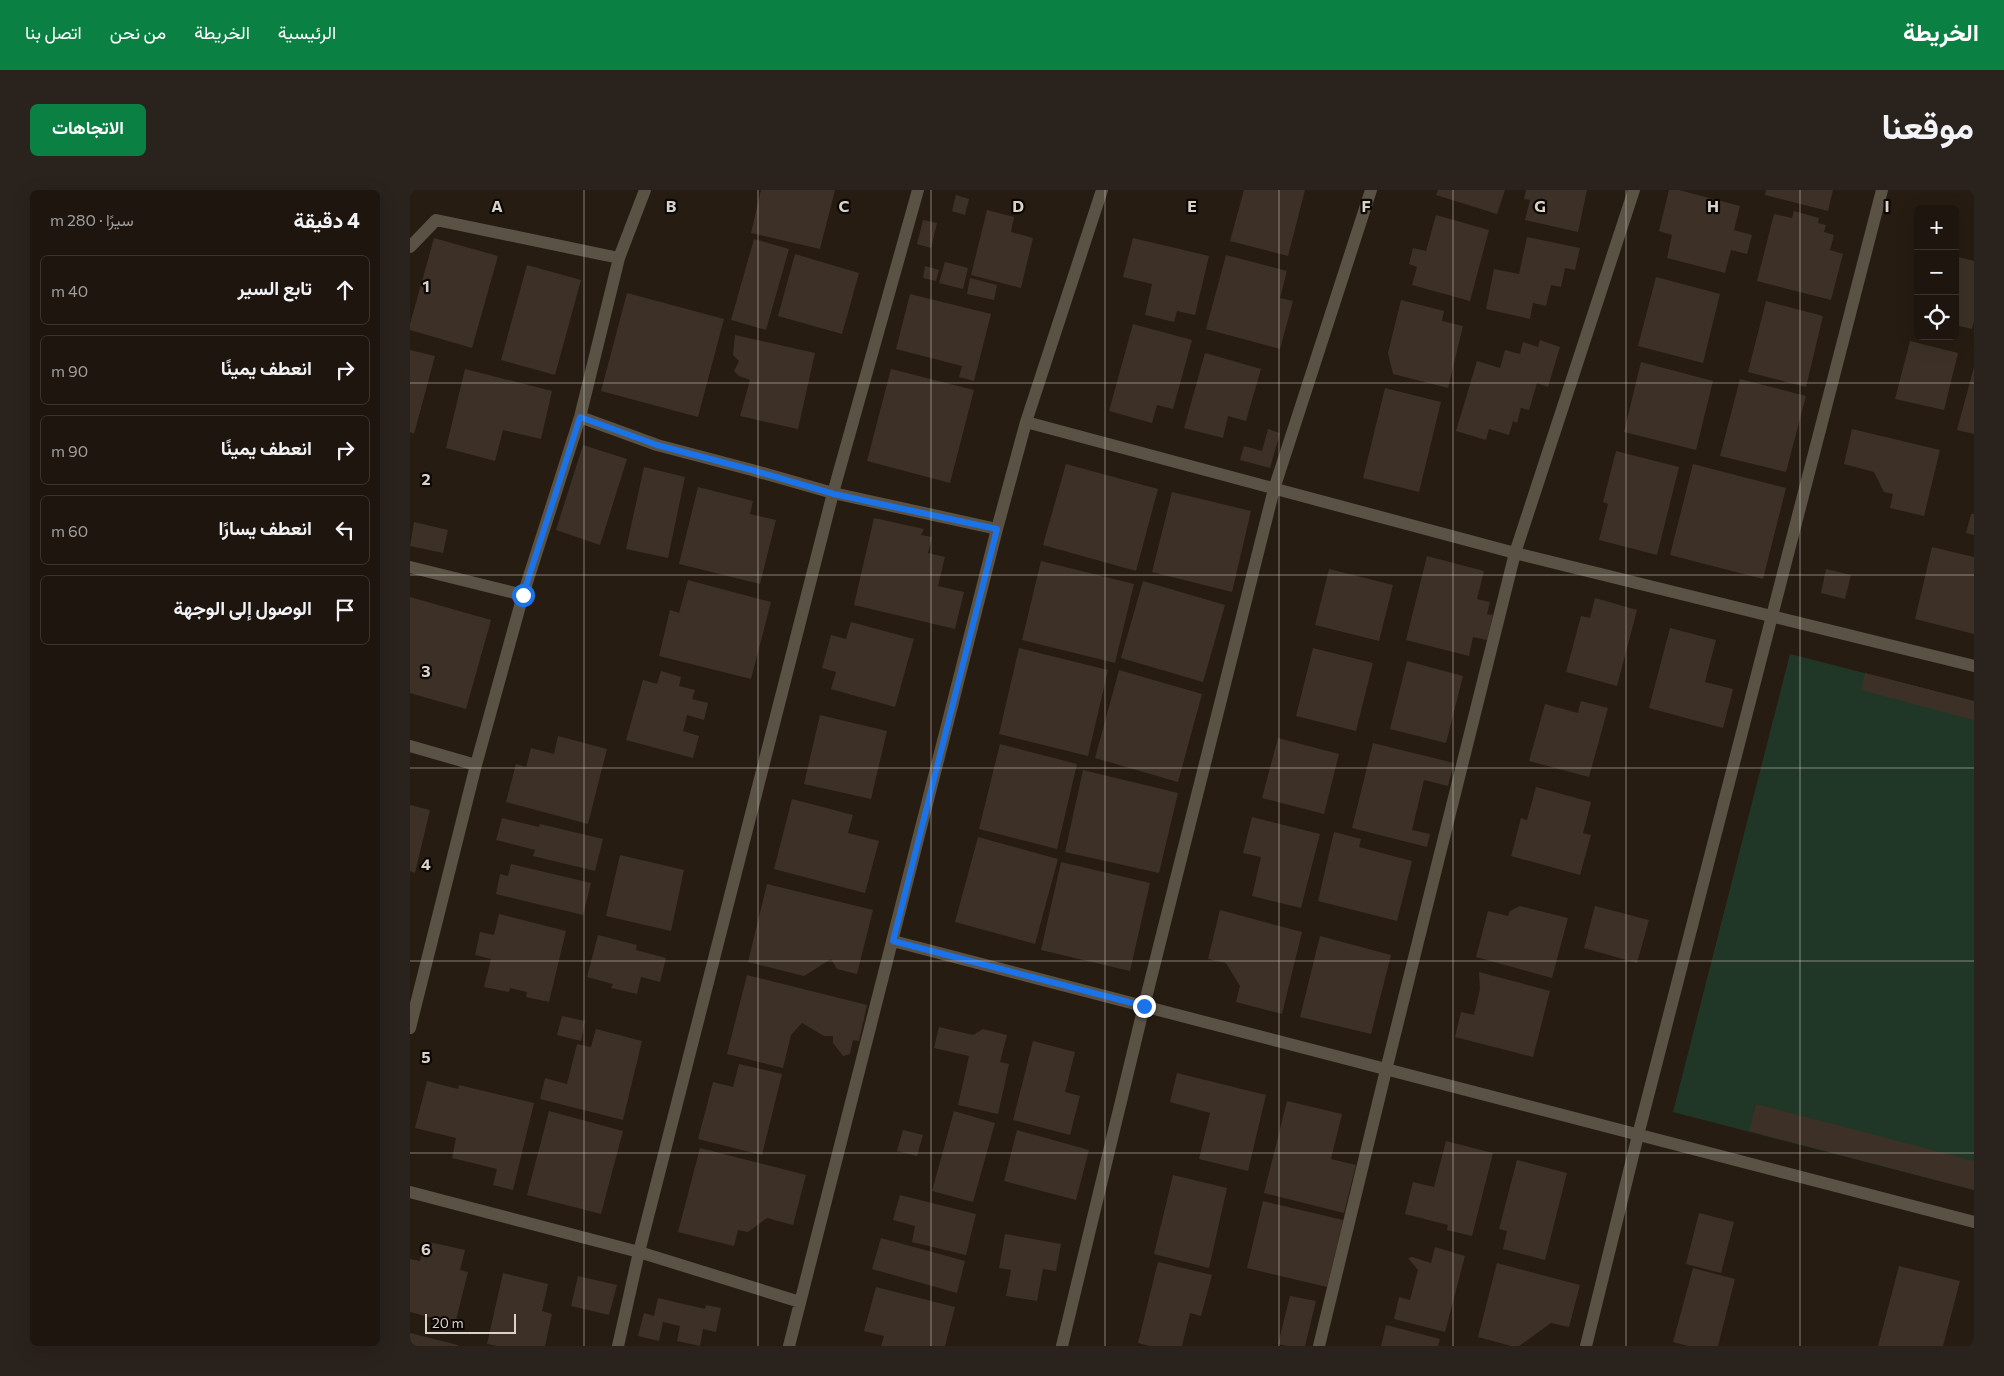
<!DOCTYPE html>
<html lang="ar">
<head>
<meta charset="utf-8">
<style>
	:root { --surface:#1d150e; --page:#2a221c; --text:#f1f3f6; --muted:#a09f9e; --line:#3b342e; --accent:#0b8043 }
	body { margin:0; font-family:Commissioner,Vazirmatn,sans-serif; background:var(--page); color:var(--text); direction:rtl }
	.controls { position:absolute; right:15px; top:15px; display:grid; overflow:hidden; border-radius:8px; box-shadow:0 5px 20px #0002 }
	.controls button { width:45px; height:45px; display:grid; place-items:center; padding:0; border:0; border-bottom:1px solid var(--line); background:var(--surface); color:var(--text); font:25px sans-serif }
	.scale { position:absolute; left:15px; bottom:12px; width:91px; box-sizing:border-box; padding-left:5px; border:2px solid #d9d2cb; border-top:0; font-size:14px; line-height:18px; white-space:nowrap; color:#d9d2cb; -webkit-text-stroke:4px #0c0704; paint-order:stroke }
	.stop { position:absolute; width:15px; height:15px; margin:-11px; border:4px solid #1a73e8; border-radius:50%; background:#fff }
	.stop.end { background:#1a73e8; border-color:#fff; box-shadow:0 1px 5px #0008 }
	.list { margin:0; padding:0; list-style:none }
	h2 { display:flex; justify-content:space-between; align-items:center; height:65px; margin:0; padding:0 20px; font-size:21px }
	h2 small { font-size:16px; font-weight:400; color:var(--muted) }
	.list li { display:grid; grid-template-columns:32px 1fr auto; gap:15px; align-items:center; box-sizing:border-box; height:70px; margin:0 10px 10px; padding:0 10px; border:1px solid var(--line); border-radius:8px }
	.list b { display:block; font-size:19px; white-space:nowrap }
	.list em { font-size:16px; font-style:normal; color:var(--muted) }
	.icon { flex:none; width:28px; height:28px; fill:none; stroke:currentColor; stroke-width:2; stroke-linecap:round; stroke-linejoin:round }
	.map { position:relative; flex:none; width:1564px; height:1156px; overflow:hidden; direction:ltr; border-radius:8px }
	header { display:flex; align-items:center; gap:30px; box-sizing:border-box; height:70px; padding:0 25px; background:var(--accent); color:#fff }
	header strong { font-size:24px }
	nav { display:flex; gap:28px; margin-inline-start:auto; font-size:18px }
	.intro { display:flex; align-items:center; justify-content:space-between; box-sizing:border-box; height:120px; padding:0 30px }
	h1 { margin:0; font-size:35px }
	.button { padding:12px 22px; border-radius:8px; background:var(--accent); color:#fff; font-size:18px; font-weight:700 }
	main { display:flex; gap:30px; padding:0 30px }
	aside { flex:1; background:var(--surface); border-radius:8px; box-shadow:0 5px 20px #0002 }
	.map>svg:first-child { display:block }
	.green { fill:#203728 }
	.building { fill:#3d3127 }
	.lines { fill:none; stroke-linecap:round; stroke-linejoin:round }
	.minor { stroke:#5a5345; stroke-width:12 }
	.route { stroke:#1a73e8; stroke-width:6 }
	.grid { fill:none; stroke:#d9d2cb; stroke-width:1; stroke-opacity:0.55 }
	.grid-label { font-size:16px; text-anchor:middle; font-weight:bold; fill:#d9d2cb; stroke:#0c0704; stroke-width:4.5; stroke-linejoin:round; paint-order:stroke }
</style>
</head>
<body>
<header>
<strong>الخريطة</strong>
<nav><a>الرئيسية</a><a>الخريطة</a><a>من نحن</a><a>اتصل بنا</a></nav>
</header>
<div class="intro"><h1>موقعنا</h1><a class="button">الاتجاهات</a></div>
<main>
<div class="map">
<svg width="1564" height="1156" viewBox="0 0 1564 1156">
	<rect width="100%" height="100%" fill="#271c12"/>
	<path class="green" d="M1380,464l184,47v489l-301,-78z"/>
	<path class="building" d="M351,0h74l-15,59 -69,-16z
		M834,0h61l-17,66 -58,-15z
		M1028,0h67l-8,24 -61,-19z
		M1116,0h61l-9,42 -53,-12 5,-20 -6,-1z
		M1259,0h10l61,16 -6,24 18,5 -5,19 -16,-4 -6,23 -58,-15 5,-23 -13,-4z
		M1356,0h67l-5,21 -63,-16z
		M546,5l13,4 -4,16 -13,-4z
		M577,20l27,7 -3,15 22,6 -12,50 -50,-13z
		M1384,21l25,7 -1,5 8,2 -2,7 10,3 -4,15 13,4 -12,46 -74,-19 17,-67 18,4z
		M1026,25l53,15 -19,71 -58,-16 5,-18 -8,-3 4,-16 13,3z
		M513,30l14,3 -6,25 -14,-4z
		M1117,47l53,11 -5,22 -10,-2 -4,19 -10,-2 -5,21 -13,-3 -3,16 -44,-10 8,-40 25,5z
		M24,48l64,18 -26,92 -62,-18v-6z
		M723,48l76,18 -14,59 -18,-4 -3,11 -29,-7 7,-31 -29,-7z
		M344,49l35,10 -23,81 -35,-10z
		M385,64l64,19 -17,61 -64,-18z
		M816,65l61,16 -7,27 13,3 -13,48 -74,-20z
		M1545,66l19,5v60l-2,8 -17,-4z
		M535,72l23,6 -5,21 -24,-6z
		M117,75l54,15 -26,95 -54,-15z
		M515,76l14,4 -3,11 -13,-3z
		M1246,87l64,17 -17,69 -65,-17z
		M560,88l27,7 -3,15 -27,-6z
		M217,103l97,26 -26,98 -97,-26z
		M500,104l81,20 -17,67 -15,-4 3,-11 -66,-17z
		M991,110l43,11 -2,10 21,5 -15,62 -55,-14 -5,-21z
		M1356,111l57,15 -17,71 -58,-15z
		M723,134l59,16 -19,69 -16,-4 -5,18 -43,-12z
		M325,145l80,18 -17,76 -58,-13 10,-36 -11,-4 -5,-5 5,-10 -6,-6z
		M1130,150l20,7 -12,40 -11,-4 -8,27 -8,-2 -4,15 -4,-2 -4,14 -20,-6 -3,11 -30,-9 21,-70 23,7 5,-18 15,4 3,-12 15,5z
		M1500,151l48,12 -14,57 -49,-11z
		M0,160l25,6 -21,78 -4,-2z
		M795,163l56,16 -15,52 -18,-5 -5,22 -39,-10z
		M1231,172l72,19 -17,69 -72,-18z
		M1564,177v67l-17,-4z
		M55,179l87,22 -11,48 -38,-9 -8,31 -49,-13z
		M481,179l83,21 -24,93 -83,-22z
		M1330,189l66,17 -20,76 -66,-16z
		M975,198l56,14 -22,90 -56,-14z
		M858,239l12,4 -10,35 -30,-8 4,-14 18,5z
		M1442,239l88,21 -16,66 -34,-8 3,-14 -9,-2 -10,-20 -30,-8z
		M173,255l44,14 -27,86 -44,-15z
		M1206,261l63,16 -22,88 -58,-15 9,-36 -5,-2z
		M656,274l92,25 -22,82 -93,-26z
		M1283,274l93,24 -23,91 -93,-24z
		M234,277l41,10 -17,81 -42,-9z
		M288,297l55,14 -3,13 26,6 -16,64 -81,-20z
		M762,302l79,19 -19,81 -80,-20z
		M1561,324h3v21l-8,-2z
		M464,328l50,11 -3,6 11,2 -4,16 17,4 -7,29 26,6 -9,37 -101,-24z
		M4,332l34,8 -5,23 -33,-7z
		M1522,357l42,10v77l-59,-15z
		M1017,366l57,15 -7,28 13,3 -3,12 6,1 -6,25 -14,-3 -4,19 -63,-16z
		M631,371l93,23 -19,79 -93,-23z
		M919,379l64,16 -14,56 -64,-16z
		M1416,379l25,6 -6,24 -24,-6z
		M278,390l83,22 -20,77 -92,-23 11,-46 9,3z
		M733,391l82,24 -22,77 -82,-24z
		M0,407l81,23 -25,89 -56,-16z
		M1185,408l42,12 -20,76 -51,-14 15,-56 9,2z
		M441,432l63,17 -19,68 -64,-18 5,-17 -14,-4 9,-33 15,4z
		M1260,438l46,12 -11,42 28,7 -10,39 -74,-20z
		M609,458l89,22 -20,86 -89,-22z
		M903,458l60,15 -17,68 -60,-15z
		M997,471l56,15 -17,67 -56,-14z
		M709,480l83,24 -24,88 -83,-24z
		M251,481l20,6 -2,9 16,4 -3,9 16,4 -4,17 -17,-5 -4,16 16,5 -6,22 -67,-18 17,-60 14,4z
		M1455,483l109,28v19l-113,-30z
		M1171,511l27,7 -19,69 -60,-16 16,-57 33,9z
		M410,525l67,16 -16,68 -67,-15z
		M148,546l49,13 -19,75 -82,-22 10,-38 10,3 5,-19 23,6z
		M868,548l61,16 -15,60 -62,-16z
		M963,553l81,20 -6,23 -24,-6 -12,50 18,4 -3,13 -75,-19z
		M590,554l77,20 -20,85 -78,-20z
		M673,580l95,23 -19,80 -94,-21z
		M1126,597l55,15 -8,31 8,2 -11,40 -69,-19 10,-38 6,2z
		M382,609l61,16 -5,18 31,8 -14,52 -91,-24z
		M0,615l20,5 -15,63 -5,-2z
		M842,627l68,17 -19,74 -49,-12 9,-39 -18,-4z
		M92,628l37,9 1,-3 63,15 -8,32 -62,-15 2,-6 -39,-10z
		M924,642l27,7 -2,8 53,14 -15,60 -79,-20z
		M568,647l80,22 -23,85 -80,-22z
		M210,665l64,15 -13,61 -65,-15z
		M651,672l89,21 -20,88 -89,-21z
		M101,674l80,19 -8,32 -87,-21 4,-20 8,2z
		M357,694l106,26 -16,64 -20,-5 -6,-10 -27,17 -56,-14z
		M1110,716l48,12 -16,60 -76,-21 12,-46 20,5 2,-5z
		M1185,716l54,14 -12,43 -53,-15z
		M810,720l82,22 -20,82 -46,-12 4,-16 -14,-23 -18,-4z
		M89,724l67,17 -17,71 -23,-5 1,-5 -17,-4 -1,4 -25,-5 7,-28 -16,-4 5,-23 14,3z
		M188,745l39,10 -1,5 30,8 -6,24 -19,-5 -4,17 -26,-6 2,-4 -26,-7z
		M910,746l71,19 -20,79 -71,-17z
		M1069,782l71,19 -17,66 -78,-20 6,-25 13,3 6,-26z
		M337,785l120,30 -8,36 -6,-1 -3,14 -7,2 -10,-13v-7h-9l-22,-13 -11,12 -8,33 -56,-14z
		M152,826l23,5 -4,20 -24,-6z
		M529,837l34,8 10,-6 24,6 -7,27 9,2 -11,50 -40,-9 11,-49 -35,-8z
		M186,839l46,12 -19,79 -83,-21 5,-21 22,6 10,-40 14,3z
		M623,851l42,11 -10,40 15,4 -10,39 -57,-15z
		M329,874l43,10 -20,81 -64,-16 15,-57 20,5z
		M767,883l89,22 -18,76 -49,-12 11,-46 -40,-11z
		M17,891l31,8 1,-4 75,18 -21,87 -20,-5 4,-16 -45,-11 4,-20 -41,-10z
		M877,911l55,13 -11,45 25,6 -12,48 -80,-20z
		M1346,914l218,57v29l-225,-59z
		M139,921l74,20 -22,83 -74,-19z
		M544,921l41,12 -22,79 -41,-11z
		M493,940l20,5 -6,21 -20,-5z
		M607,940l72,20 -13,50 -72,-19z
		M1036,951l47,12 -21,83 -25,-6 1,-5 -43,-11 8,-32 21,5z
		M290,958l106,27 -13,50 -26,-7 -19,14 -10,-2 -4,16 -56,-14z
		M1107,970l50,13 -22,87 -42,-11 4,-18 -8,-2z
		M763,985l54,13 -18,80 -55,-14z
		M490,1005l76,19 -10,41 -54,-13 3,-16 -22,-6z
		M853,1011l80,19 -16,67 -80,-19z
		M1289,1023l35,9 -13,51 -35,-9z
		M595,1044l56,10 -5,27 -13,-2 -6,32 -31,-5 5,-26 -12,-2z
		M471,1048l84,23 -8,32 -85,-24z
		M15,1051l40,9 -5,20 8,2 -13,52 -45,-12v-53l10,2z
		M1025,1057l30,9 -20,76 -51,-13 5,-22 11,3 6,-23 2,-7 -10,-12 4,-1 19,6z
		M748,1072l54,13 -11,41 -11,-3 -8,33h-32l-12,-3z
		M1087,1073l83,22 -11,42 -18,-4 -32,23h-8l-33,-9z
		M1489,1076l61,15 -17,65h-65z
		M1283,1078l42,11 -17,67h-30l-15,-4z
		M93,1083l45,11 -6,27 10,3 -7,32h-48l-10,-2z
		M168,1086l39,9 -8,30 -38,-9z
		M466,1097l79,20 -10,39h-64l3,-10 -20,-5z
		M880,1106l26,5 -11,45h-17l-10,-2z
		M248,1108l47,11 1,-4 15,3 -5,24 -13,-3 -3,17 -23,-5 3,-15 -17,-4 -4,19 -21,-5 6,-23 10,3z
		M976,1135l54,14 -2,7h-57z
		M0,1143l48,12v1h-48z"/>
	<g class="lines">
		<path class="minor" d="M0,57l26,-27 183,38
			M170,227l77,28 95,25 81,23 164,36
			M616,232l489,131 459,113
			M0,377l113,28
			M0,556l66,19
			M483,751l1081,281
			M0,838l66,-263 47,-170 57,-178 39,-159 26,-68
			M0,1002l229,60 161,50
			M208,1156l21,-94 194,-759 85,-303
			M379,1156l208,-817 29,-107 76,-232
			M652,1156l82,-340 130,-517 97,-299
			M909,1156l67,-276 129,-517 119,-363
			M1176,1156l52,-211 244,-945"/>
	</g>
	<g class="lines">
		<path class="route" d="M113,405l57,-178 77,28 95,25 82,24 163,35 -104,412 251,65"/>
	</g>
	<path class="grid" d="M174,0v1156M348,0v1156M521,0v1156M695,0v1156M869,0v1156M1043,0v1156M1216,0v1156M1390,0v1156M0,193h1564M0,385h1564M0,578h1564M0,771h1564M0,963h1564"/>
	<g class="grid-label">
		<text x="87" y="22">A</text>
		<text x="261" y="22">B</text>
		<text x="434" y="22">C</text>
		<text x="608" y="22">D</text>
		<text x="782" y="22">E</text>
		<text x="956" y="22">F</text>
		<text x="1130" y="22">G</text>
		<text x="1303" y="22">H</text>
		<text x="1477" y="22">I</text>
		<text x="16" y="102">1</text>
		<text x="16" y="295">2</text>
		<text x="16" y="487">3</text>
		<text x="16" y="680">4</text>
		<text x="16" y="873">5</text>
		<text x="16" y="1065">6</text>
	</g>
</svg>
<div class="controls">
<button>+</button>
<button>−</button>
<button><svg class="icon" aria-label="locate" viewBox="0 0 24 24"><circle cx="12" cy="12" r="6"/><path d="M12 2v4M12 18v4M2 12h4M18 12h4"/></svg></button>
</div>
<div class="scale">20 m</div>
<div class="stop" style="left:113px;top:405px"></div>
<div class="stop end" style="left:734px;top:816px"></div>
</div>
<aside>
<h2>4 دقيقة<small>سيرًا · 280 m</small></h2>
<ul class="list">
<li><svg class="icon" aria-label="ahead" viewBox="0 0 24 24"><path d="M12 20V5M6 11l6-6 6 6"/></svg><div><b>تابع السير</b></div><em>40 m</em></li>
<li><svg class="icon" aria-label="right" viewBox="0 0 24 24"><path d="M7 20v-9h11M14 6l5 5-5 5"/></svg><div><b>انعطف يمينًا</b></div><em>90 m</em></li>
<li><svg class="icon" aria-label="right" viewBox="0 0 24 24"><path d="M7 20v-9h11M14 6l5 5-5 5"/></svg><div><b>انعطف يمينًا</b></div><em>90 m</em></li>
<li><svg class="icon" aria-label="left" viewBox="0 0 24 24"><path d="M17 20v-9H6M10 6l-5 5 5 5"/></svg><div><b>انعطف يسارًا</b></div><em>60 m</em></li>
<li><svg class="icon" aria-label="arrive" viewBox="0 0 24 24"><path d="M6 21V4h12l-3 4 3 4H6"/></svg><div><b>الوصول إلى الوجهة</b></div></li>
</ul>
</aside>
</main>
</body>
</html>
